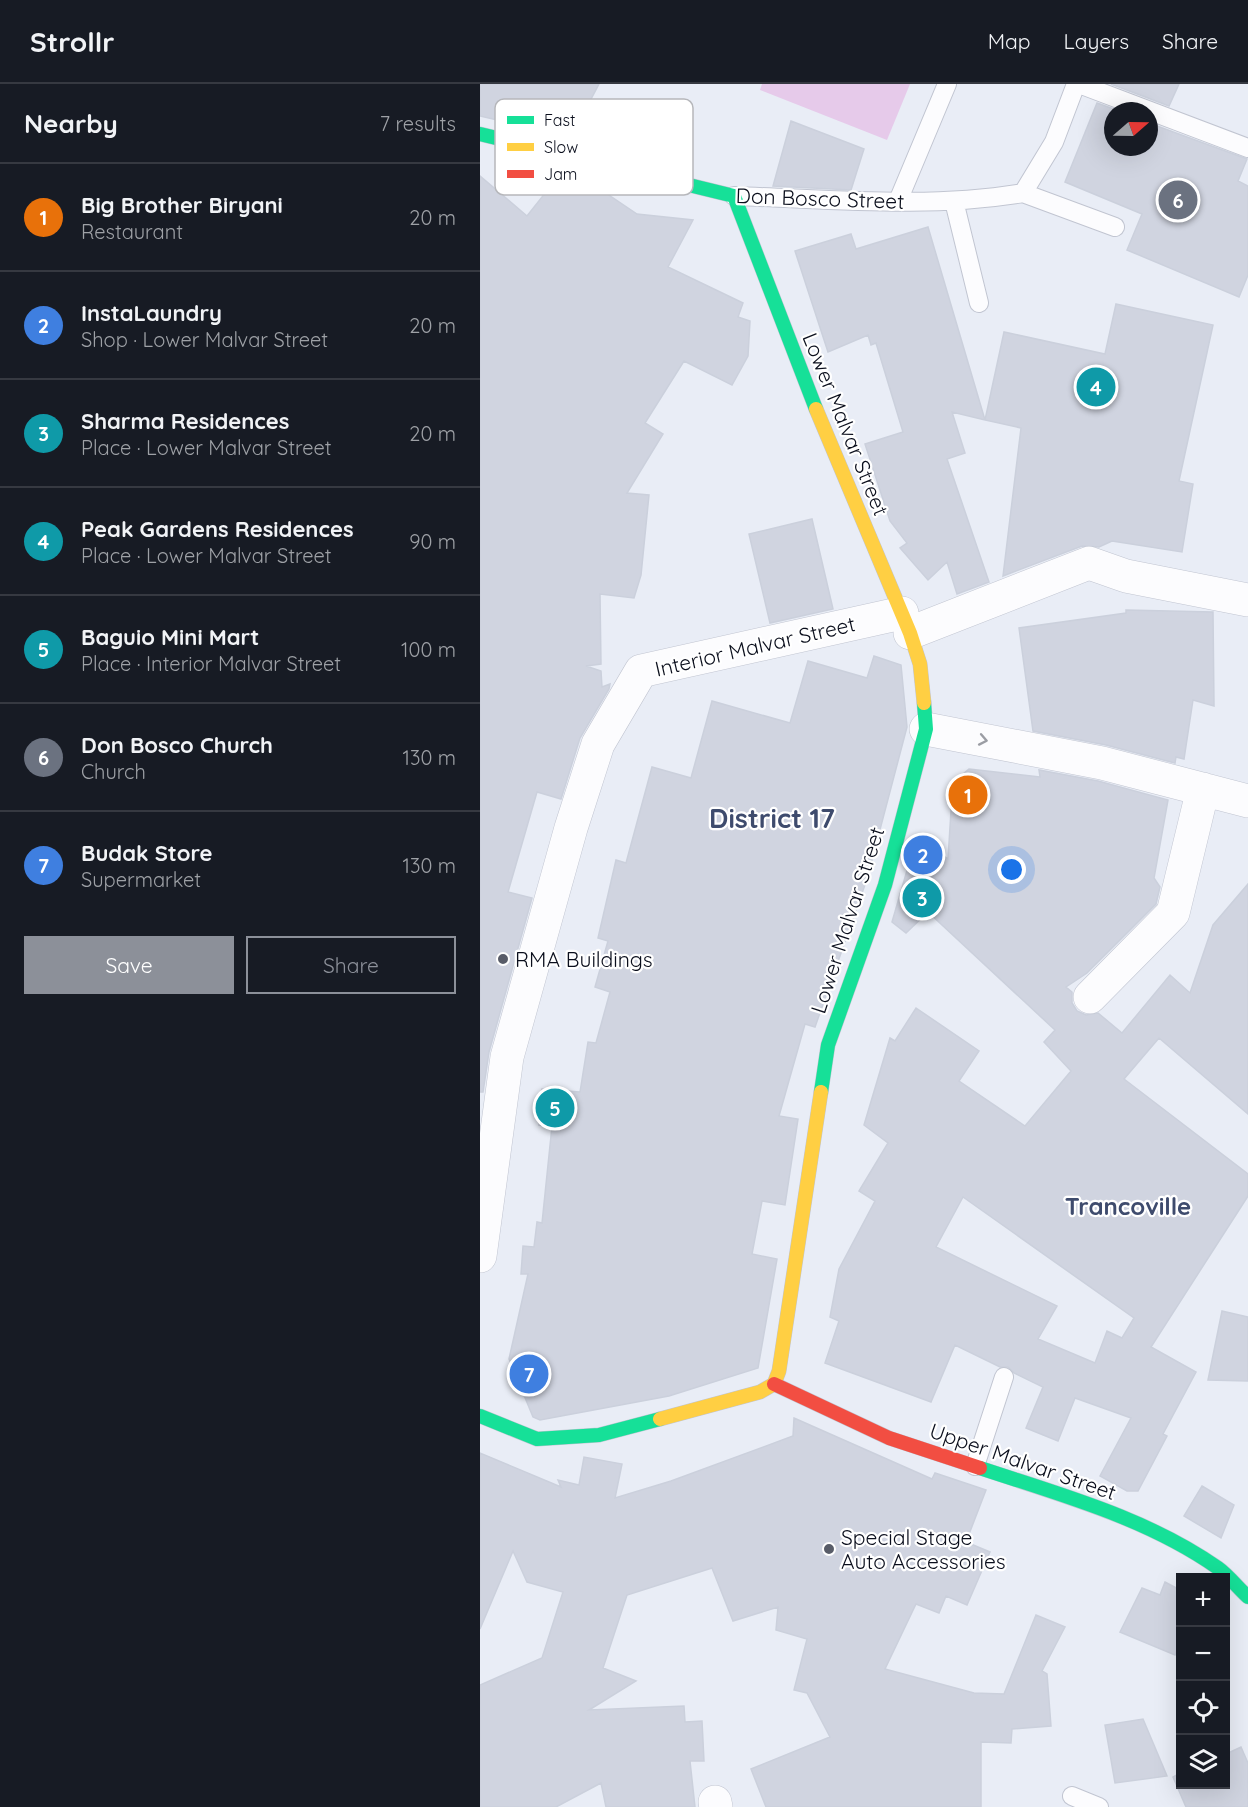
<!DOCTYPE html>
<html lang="en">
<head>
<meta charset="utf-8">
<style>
	:root { --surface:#171b24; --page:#20242c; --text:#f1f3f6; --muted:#9ea1a6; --line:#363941; --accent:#8c9099 }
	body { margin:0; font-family:Quicksand,sans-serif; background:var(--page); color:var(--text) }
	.controls { position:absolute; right:18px; bottom:18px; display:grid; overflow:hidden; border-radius:0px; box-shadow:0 6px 24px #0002 }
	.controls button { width:54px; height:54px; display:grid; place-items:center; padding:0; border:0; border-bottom:2px solid var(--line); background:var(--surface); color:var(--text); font:30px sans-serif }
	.compass { position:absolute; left:624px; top:18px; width:54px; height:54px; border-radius:50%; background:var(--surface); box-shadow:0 6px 24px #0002; rotate:70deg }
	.you { position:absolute; left:532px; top:786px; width:21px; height:21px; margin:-15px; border:4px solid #fff; border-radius:50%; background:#1a73e8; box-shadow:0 0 0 9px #1a73e833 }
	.badge { display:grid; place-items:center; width:39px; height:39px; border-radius:50%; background:var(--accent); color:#fff; font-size:20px; font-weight:700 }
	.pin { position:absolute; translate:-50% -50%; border:3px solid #fff; box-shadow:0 2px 6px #0006 }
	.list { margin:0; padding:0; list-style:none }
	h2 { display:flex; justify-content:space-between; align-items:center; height:78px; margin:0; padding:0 24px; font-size:26px }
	h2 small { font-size:20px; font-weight:400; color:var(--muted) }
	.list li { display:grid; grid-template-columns:39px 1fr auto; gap:18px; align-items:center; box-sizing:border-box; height:108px; padding:0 24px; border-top:2px solid var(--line) }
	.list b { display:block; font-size:22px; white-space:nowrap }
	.list p { margin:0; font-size:20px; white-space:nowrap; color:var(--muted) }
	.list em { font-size:20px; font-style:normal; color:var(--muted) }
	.actions { display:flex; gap:12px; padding:18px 24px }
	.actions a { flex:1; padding:14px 0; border:2px solid var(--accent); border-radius:0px; text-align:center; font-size:21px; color:var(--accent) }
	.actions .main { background:var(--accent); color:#fff }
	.icon { flex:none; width:33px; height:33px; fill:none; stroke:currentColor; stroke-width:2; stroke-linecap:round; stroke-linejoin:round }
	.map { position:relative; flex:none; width:768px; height:1723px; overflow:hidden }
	header { display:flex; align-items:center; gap:36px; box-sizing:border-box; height:84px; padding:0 30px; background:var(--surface); border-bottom:2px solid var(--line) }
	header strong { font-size:28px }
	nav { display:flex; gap:33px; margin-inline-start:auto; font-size:21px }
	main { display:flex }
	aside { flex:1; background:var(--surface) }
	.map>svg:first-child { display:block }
	.green { fill:#e6caea }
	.building { fill:#d0d4e0; stroke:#cbd0dc; stroke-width:1.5; fill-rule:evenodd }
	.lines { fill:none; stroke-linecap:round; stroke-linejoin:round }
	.lane-casing { stroke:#c1c5d1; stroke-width:20 }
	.street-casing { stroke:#c1c5d1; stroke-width:34 }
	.fast-casing { stroke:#c1c5d1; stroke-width:15 }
	.slow-casing { stroke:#c1c5d1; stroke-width:15 }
	.jam-casing { stroke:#c1c5d1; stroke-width:15 }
	.lane { stroke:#fcfcfe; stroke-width:18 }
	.street { stroke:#fcfcfe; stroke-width:33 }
	.fast { stroke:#16e098; stroke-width:14 }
	.slow { stroke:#ffcf43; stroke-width:14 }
	.jam { stroke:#f24e42; stroke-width:14 }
	.oneway { stroke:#9b9da4 }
	.poi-dot { fill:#585c68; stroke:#fff; stroke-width:2 }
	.labels { text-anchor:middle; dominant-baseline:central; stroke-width:4.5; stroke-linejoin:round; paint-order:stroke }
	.street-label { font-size:21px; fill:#0a0e1c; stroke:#fff }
	.poi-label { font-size:21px; fill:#0a0e1c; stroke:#fff; text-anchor:start }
	.quarter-label { font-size:24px; font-weight:bold; fill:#3e4b6d; stroke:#fff }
	.district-label { font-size:27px; font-weight:bold; fill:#3e4b6d; stroke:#fff }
	.key { fill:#fff; stroke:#b6b7bb; stroke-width:1.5 }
	.key-label { font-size:16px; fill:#0a0e1c }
</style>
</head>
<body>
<header>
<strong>Strollr</strong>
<nav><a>Map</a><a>Layers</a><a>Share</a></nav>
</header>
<main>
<aside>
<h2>Nearby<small>7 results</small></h2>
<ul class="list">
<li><span class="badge" style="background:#e8710a">1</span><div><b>Big Brother Biryani</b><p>Restaurant</p></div><em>20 m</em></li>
<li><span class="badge" style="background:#3f7fe0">2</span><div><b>InstaLaundry</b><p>Shop · Lower Malvar Street</p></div><em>20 m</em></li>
<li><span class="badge" style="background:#0f9aa8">3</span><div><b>Sharma Residences</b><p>Place · Lower Malvar Street</p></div><em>20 m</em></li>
<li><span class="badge" style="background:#0f9aa8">4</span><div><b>Peak Gardens Residences</b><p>Place · Lower Malvar Street</p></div><em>90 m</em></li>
<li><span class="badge" style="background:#0f9aa8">5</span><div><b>Baguio Mini Mart</b><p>Place · Interior Malvar Street</p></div><em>100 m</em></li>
<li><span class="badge" style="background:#6b7280">6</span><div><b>Don Bosco Church</b><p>Church</p></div><em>130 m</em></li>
<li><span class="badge" style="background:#3f7fe0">7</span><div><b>Budak Store</b><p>Supermarket</p></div><em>130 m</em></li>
</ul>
<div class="actions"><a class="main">Save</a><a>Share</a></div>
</aside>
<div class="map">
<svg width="768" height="1723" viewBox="0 0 768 1723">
	<rect width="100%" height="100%" fill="#e9edf6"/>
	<path class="green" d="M282,0h148l-23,56 -127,-50z"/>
	<path class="building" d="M0,0h119l-28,53 -91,-21z
		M631,0h68l-10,22z
		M617,19l22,8h-6v36h36v-24l98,36 -9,22 10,5v89l-9,22 -112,-47 15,-36 -77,-32z
		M311,37l73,28 -13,41 -78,-4z
		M81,89l24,6 52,35 56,6 -25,47 75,36 -5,14 12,4 -2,35 -16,29 -48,-24 -39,62 18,11 -36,59 22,2 -8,80 -7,23 -34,-4 1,70 -15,2 15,5 1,16 8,-3 -1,5 -29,49 -19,61 -24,-7 -29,100 24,6 -43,154 -6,40h-3v-916l47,40z
		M448,143l57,193 -33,-8 13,41 -18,6 42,123 -32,12 -10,-32 -19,18 -28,-32 7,-5 -17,-22 -25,-77 38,-12 -27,-89 -5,2 -3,-10 -40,17 -33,-101 56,-17 5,15z
		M636,220l97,21 -34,156 14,3 -11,68 -70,-11 -13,6 -17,-1 -79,30 18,-148 -36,-8 19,-88 101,22z
		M332,435l21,90 -63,14 -21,-89z
		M646,526l87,2 1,94 -21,-6 -9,59 -8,-2 -1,6 -69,-18 -73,-14 -14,-103 107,-15z
		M394,572l27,9 6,62 -40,152 -52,148 -10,-3 -26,92 19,3 -13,86 -23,-4 -10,53 25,5 -19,109 -89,28 -129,24 -7,-3 -24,-58 19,-85h-7l2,-28 11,1 3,-25 5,1 10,-97 -13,-1 3,-36 38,3 8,-50 8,1 14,-51 -15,-5 13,-46 -10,-3 18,-78 10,3 26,-96 39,11 21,-77 78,22 18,-62 59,17z
		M489,685l71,8 -1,-7 59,11 70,19 -14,78 6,9 -4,17 -69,69 -21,14 6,5v11l5,8 9,4 12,-2 24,20 48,-58 20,18 23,-68 35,-41v230l-89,-76 -35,41 124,95v22l-97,151 45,25 -33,62 4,2 -29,55h-11l-27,-15 31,-58 -56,-20 -17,43 -32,-13 17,-41 -29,-14 -6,-6h-8l-45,-22 -24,57 -106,-39 14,-42 -9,-4 9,-48 36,-68 -16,-10 29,-48 -24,-18 26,-87 5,3 21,-33 63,43 -20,30 66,45 46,-55 -27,-29 11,-12 -127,-118 -22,21 -14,-11 25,-86 31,23 4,-64 4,-15zM483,1113l171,121 -12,20 -15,-7 -12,32 -57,-24 19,-33 -121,-59z
		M742,1227l26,6v64l-40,-1z
		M314,1334l138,61 3,-6 51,17 -20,52 24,10 -23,53 -21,-9 -7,17 -23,-9 -31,65 89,24 30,1 32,-79 29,12 -23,44 5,3 4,52 -39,3 -1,14 -30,-1v65h-215l-15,-38 79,-32 -23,-44 -13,-3 13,-51 -31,-9 2,-23 -45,14 -21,-53 -85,27 -24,73 33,13 -47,29 95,-4 1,16 17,-1 2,40h-14l5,46h-89l-5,-24 -45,24h-76v-122l62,-27 21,-66 -36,-10 -14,-31 -33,78v-176l81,34 -3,-7 21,5 5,-28 38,7 -7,34 56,-17 122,-45z
		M722,1402l32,19 -13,33 -37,-22z
		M685,1498l15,8v51l-5,14 -55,-23 22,-44 18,7z
		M663,1635l24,57 -52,7 -10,-58z
		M761,1663l7,16v44h-62l-13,-30 7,-4v12h46v-31z"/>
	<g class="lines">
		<g class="lane-casing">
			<path id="lane" d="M599,0l169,64
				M543,109l92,34
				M254,112c96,3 194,13 289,-3l31,-51 22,-58
				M418,117l49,-117
				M474,117l25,102
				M495,1382l29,-89
				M592,1712l27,11"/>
		</g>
		<g class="street-casing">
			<path id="street" d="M430,549l179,-70 37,13 122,24
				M446,645l176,34 146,38
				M610,913l83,-84 30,-124
				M0,1172l27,-199 64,-229 27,-84 43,-73 261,-58
				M235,1718l1,5"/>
		</g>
		<g class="fast-casing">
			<path id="fast" d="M0,50l254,62 82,213
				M341,1008l7,-47 57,-160 41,-156 -2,-26
				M0,1332l57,23 62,-4 61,-16
				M500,1384c81,27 167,50 238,100 11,8 20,20 30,29"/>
		</g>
		<g class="slow-casing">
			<path id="slow" d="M336,325l94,224 10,31 4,39
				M180,1335l100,-27 14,-8 5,-13 42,-279"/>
		</g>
		<g class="jam-casing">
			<path id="jam" d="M294,1300l115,54 91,30"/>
		</g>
		<use href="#lane" class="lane"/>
		<use href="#street" class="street"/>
		<use href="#fast" class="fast"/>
		<use href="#slow" class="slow"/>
		<use href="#jam" class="jam"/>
	</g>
	<defs><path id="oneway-chevron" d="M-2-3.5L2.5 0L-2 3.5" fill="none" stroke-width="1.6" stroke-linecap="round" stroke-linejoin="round" transform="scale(1.5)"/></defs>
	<use class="oneway" href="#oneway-chevron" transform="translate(503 656) rotate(11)"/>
	<g class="poi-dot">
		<circle cx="23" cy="875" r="6"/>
		<circle cx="349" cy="1465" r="6"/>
	</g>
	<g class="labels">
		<g class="street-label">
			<text transform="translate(340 114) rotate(2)">Don Bosco Street</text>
			<text transform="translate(366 340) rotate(68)">Lower Malvar Street</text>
			<text transform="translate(275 562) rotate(-13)">Interior Malvar Street</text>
			<text transform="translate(367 836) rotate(-72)">Lower Malvar Street</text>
			<text transform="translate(543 1377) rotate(19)">Upper Malvar Street</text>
		</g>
		<g class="poi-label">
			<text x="35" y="875">RMA Buildings</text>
			<text x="361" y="1453">Special Stage<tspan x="361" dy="24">Auto Accessories</tspan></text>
		</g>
		<g class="quarter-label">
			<text x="648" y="1122">Trancoville</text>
		</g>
		<g class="district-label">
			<text x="292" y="734">District 17</text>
		</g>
	</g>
	<rect x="15" y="15" width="198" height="96" rx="9" class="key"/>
	<rect x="27" y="32" width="27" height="8" fill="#16e098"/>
	<rect x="27" y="59" width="27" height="8" fill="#ffcf43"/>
	<rect x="27" y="86" width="27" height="8" fill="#f24e42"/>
	<g class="key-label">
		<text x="64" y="42">Fast</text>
		<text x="64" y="69">Slow</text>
		<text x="64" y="96">Jam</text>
	</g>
</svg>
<div class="controls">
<button>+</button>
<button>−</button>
<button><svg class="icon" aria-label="locate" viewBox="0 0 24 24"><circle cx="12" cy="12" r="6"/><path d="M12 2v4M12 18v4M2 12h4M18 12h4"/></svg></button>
<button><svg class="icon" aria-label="layers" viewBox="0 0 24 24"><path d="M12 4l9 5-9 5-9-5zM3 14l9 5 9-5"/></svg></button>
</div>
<svg class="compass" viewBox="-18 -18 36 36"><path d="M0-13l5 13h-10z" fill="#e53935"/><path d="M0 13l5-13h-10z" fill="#9ea1a6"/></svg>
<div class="you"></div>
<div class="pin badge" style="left:488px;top:711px;background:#e8710a">1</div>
<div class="pin badge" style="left:443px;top:771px;background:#3f7fe0">2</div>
<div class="pin badge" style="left:442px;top:814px;background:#0f9aa8">3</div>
<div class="pin badge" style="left:616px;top:303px;background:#0f9aa8">4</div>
<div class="pin badge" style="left:75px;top:1024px;background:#0f9aa8">5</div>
<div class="pin badge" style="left:698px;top:116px;background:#6b7280">6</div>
<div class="pin badge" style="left:49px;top:1290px;background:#3f7fe0">7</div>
</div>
</main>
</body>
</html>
